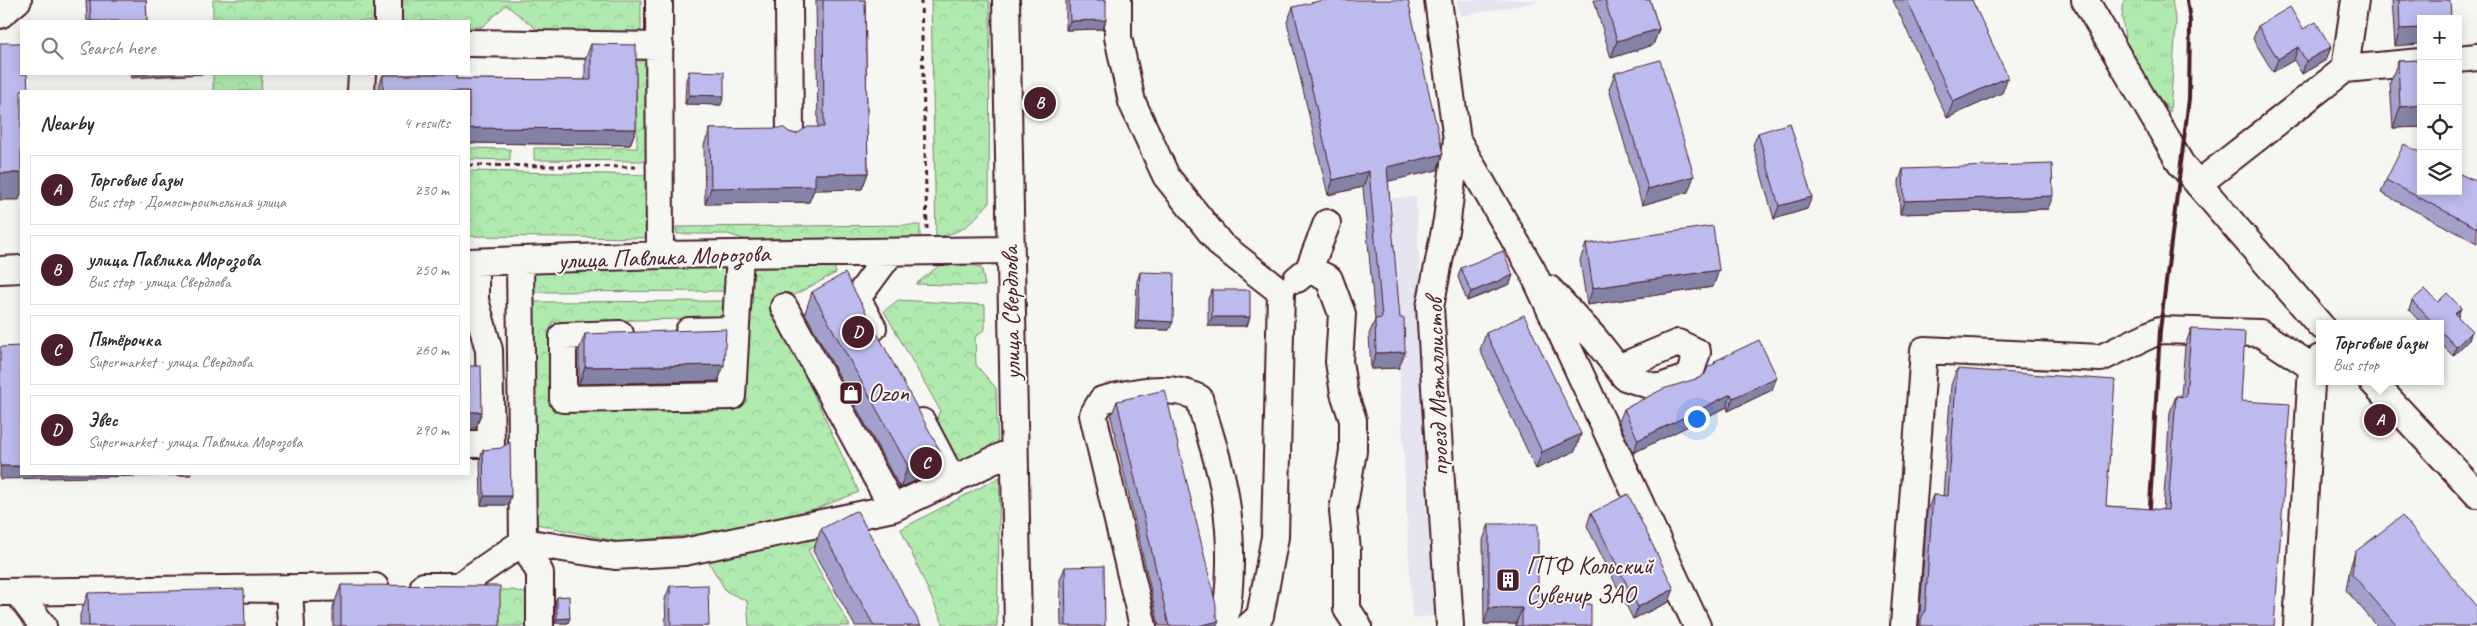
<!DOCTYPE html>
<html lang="en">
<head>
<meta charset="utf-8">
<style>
	:root { --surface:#fff; --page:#f7f7f7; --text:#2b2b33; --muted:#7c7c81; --line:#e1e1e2; --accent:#4a1f2b }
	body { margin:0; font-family:Caveat,sans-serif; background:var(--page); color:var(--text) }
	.controls { position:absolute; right:15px; top:15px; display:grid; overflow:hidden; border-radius:0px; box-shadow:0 2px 12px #0003 }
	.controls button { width:45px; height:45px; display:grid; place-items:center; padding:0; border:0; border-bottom:1px solid var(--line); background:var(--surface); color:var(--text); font:25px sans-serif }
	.you { position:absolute; left:1696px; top:418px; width:18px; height:18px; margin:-12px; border:4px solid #fff; border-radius:50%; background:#1a73e8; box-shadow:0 0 0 8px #1a73e833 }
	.badge { display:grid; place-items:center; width:32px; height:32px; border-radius:50%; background:var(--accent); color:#fff; font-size:16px; font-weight:700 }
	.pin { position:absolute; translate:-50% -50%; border:2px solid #fff; box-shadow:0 1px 5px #0006 }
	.popup { position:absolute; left:2316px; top:320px; width:128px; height:65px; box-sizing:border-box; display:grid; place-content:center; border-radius:0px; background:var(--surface); filter:drop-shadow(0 1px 4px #0005); font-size:16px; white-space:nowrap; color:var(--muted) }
	.popup b { font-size:19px; color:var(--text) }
	.popup::after { content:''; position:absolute; left:50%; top:100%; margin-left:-10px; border:10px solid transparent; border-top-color:var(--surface) }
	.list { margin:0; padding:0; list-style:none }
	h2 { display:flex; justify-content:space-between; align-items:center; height:65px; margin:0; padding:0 20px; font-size:21px }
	h2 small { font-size:16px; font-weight:400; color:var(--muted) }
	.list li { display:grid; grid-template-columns:32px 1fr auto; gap:15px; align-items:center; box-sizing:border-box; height:70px; margin:0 10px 10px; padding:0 10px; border:1px solid var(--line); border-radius:0px }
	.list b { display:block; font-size:19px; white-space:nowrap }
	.list p { margin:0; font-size:16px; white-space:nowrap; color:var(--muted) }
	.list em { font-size:16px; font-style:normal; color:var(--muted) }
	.icon { flex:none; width:28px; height:28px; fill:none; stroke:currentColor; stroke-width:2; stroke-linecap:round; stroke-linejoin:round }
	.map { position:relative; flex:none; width:2477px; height:626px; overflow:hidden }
	.search { position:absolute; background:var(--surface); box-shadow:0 2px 12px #0003; left:20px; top:20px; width:450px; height:55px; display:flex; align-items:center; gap:12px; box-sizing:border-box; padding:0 18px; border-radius:0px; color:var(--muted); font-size:19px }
	.panel { position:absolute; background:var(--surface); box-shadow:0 2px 12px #0003; left:20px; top:90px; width:450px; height:385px; border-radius:0px }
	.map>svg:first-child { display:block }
	.built { fill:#e5e4f0 }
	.grass { fill:url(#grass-tufts); stroke:#7d846d }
	.forest { fill:url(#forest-crowns); stroke:#7d846d }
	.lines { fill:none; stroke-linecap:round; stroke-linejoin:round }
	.minor-casing { stroke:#4a1f2b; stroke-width:30 }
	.path { stroke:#4a1f2b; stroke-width:3; stroke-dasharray:5 4; stroke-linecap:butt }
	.minor { stroke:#f6f6f2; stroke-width:26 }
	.rail { stroke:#4a1f2b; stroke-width:4 }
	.wall { fill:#a3a1cc; stroke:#4a1f2b }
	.shaded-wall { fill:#8483a6; stroke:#4a1f2b }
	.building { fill:#bdbbed; stroke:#4a1f2b }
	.labels { text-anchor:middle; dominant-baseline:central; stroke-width:4; stroke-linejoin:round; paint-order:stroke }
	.street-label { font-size:25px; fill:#4a1f2b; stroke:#f6f6f2 }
	.poi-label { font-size:25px; fill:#4a1f2b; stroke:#f6f6f2; text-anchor:start }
</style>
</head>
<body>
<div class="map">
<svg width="2477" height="626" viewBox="0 0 2477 626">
	<defs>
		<pattern id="grass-tufts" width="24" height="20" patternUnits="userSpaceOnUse" patternTransform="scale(1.25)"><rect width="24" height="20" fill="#b0eaaf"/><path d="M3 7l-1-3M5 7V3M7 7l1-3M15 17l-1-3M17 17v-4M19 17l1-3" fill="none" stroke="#99c897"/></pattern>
		<pattern id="forest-crowns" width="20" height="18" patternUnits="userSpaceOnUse" patternTransform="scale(1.25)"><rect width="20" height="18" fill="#b0eaaf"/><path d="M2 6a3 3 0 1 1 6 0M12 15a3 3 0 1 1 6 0" fill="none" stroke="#99c897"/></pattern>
	</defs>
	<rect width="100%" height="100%" fill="#f6f6f2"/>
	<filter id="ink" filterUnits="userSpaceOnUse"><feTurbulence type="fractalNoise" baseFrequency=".02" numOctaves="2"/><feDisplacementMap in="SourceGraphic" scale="10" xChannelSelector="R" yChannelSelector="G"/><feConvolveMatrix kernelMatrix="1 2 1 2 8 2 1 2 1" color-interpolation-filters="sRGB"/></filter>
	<g filter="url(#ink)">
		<path class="built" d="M1457,0h79l1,2 -77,14z
			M1416,197l21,419 -25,2 -21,-420z"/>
		<path class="grass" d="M2124,0h48l4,24 -6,88 -43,-59 -5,-36z"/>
		<path class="forest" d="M213,0h161l2,21h-163z
			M401,0h240v34l-102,-3 -33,-26 -24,22h-13v-6h-68z
			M931,0h58l1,17 -1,186c-19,21 -24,29 -53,34z
			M636,52h15l1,97 -6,12 -112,-1v-12h103z
			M213,74h49l-1,17h-48z
			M469,148l41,1v11l-41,-1z
			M469,171l184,4 1,63 -185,-2z
			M920,225v13l-171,3 -21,-7h-51l-1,-7z
			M834,265l2,8 -63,33 86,186 -41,16 -112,26 -87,8 -83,-18 -4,-222 195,-1 -1,17 -174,4v86l191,-2 3,-102 4,-37z
			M940,265h35l7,4 3,17 -69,-2z
			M730,267l-2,24 -196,1v-19z
			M898,300l87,5v24l-10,8 1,28 20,23 2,64 -25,14 -21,-6 -18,-32 6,-18 -56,-99z
			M1000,477l-3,149h-53l-43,-97z
			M847,529l-39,21 42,76h-101l-2,-25 -21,-10 -21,-35z
			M497,590h16l19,5v31h-36z"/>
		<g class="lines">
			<g class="minor-casing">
				<path id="minor" d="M388,0v21
					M659,0l1,255
					M789,0l1,135
					M1006,0l12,626
					M1118,0v37l14,65 34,74 55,69 60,47 -6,245 -15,79 -11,10
					M1438,0l19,140 -10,80 -17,87 20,319
					M2085,0l96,164 139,161
					M0,15l18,-15
					M469,43l191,3
					M2458,59l19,-2
					M2345,69l76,-7
					M361,91l1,-17
					M1457,140l75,130 165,356
					M2198,184l147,-115 10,-69
					M520,261l3,281 17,31v53
					M469,262l191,-7 349,-5
					M1309,269l20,10 13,35 -3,48 5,31 9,27v31l-10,60 4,40v58l11,17
					M0,270l21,-1
					M1297,279l12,-10 18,-46
					M1549,289l46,50 30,38 33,11 31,-11 8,-25 -19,-9 -60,25
					M784,307l109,201 120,-57
					M873,328l-16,-30 34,-46
					M689,331l45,-1
					M620,334l-57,2v63l169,-3 8,-142
					M2372,381l105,113
					M922,422l31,59
					M469,444h22l-2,-94 -14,-50v-38
					M424,586h35l64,-44 92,14 69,-4 209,-44
					M289,588l2,38
					M0,592l375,-5
					M18,593l25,33
					M1143,626l-50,-211 9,-15c30,-8 68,-17 97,-2 9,32 21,65 26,97 7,44 7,87 -1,131
					M1904,626l20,-276 177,8 59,-28 100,3 52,34
					M2297,626l15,-259 8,-9"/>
			</g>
			<path class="path" d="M921,0l6,229
				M469,165l170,2"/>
			<use href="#minor" class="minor"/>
			<path class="rail" d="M2149,524l11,-194 29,-231 1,-78 -3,-21"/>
		</g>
		<path class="wall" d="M86,0h60l1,21h-60z
			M816,0h49l3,173 -6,16 -48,1 -5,12 -104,2 -1,-59 6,-16 79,3 7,2 22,-7z
			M1066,0h40l-3,29 -37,1z
			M1594,0h56l9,29 -6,16 -42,13z
			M1893,0h79l30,93 -55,25z
			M2392,0h58l-55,46z
			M1293,7l144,163 -49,11 11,187 -28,1 -2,-35 6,-14 -12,-133 -35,8 -41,-173z
			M2258,26l45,3 28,18 -5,13 -24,14 -8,-14 -21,12 -20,-33z
			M591,44l45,85 -6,16 -161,-2v-52h-92l6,-16h24v-1h49v5l129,1v-20z
			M2421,60v67l-28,1 -3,-45 8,-22z
			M689,71l32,34 -36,-1 1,-24z
			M1615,73l73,119 -46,13 -33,-116z
			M1758,133l49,76 -33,10 -21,-74z
			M1903,169l145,40 -148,5 -1,-33z
			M2386,180l91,2v61l-96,-50z
			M1586,244l133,26 -6,17 -126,18 -7,-45z
			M1461,268l49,16 -43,17 -9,-24z
			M1140,272l29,58 -34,-1 2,-48z
			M1212,290l38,27 -3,9h-39v-27z
			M812,292l120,181 -32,15 -95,-175z
			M2412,301l26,1 20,15 14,14 -3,9 -16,16 -13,-13v-19h-18l-13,-14z
			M2191,329l50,72 33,225h-355l8,-115 6,-16 10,1 8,-111 6,-16 149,137 57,4 7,-98 6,-16h5l4,-50z
			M1486,333l95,101 -6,17 -39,18 -56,-119z
			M585,334l139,31 -6,16 -139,3v-34z
			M1715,361l57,29 -44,21 -1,-4 -94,46 -14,-31 5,-13 75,-31 6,-4 9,-9z
			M1117,401l99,214 1,11h-58l-48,-209z
			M483,450l28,46 -3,9h-27l-1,-46z
			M1591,513l78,89 -36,17 -46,-93z
			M1489,524l49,80 53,22h-75v-2h-32l-1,-84z
			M821,529l100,97h-66l-42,-75z
			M2355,552l122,74h-100l-31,-36 4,-22z
			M1065,567l40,59h-44l-1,-46z
			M341,585l159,41h-167v-19z
			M670,586l39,40h-43l-1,-27z
			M88,593l157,33h-165v-11z
			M557,597l11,26h-13v-21z"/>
		<path class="shaded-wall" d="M1106,20l-3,9 -37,1 4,-9z
			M2421,28v16l-26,2 5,-17z
			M1659,29l-6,16 -42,13 6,-17z
			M2298,47l-4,13 -21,12 5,-13z
			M2331,47l-5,13 -24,14 4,-13z
			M132,74h73l-74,4z
			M2008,77l-6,16 -55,25 6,-16z
			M689,95l35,1 -3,9 -36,-1z
			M2421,105v22l-28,1 7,-21z
			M469,128l167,1 -6,16 -161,-2z
			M1443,154l-6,16 -56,13 6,-16z
			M1369,171l-6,16 -35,8 5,-15z
			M0,173h21v21l-2,6h-19z
			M868,173l-6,16 -48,1 -5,12 -104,2 6,-16 104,-14z
			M1694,176l-6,16 -46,13 6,-16z
			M2053,196l-5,13 -148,5 4,-13z
			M1812,197l-5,12 -33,10 5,-13z
			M1719,270l-6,17 -126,18 6,-17z
			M1513,275l-3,9 -43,17 4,-9z
			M2461,308l-3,9 -3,-3z
			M1212,317h38l-3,9h-39z
			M1138,320l35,2 -4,8 -34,-1z
			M2472,331l-3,9 -16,16 3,-9z
			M1405,352l-6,16 -28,1 5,-16z
			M724,365l-6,16 -139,3 6,-17z
			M1777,377l-5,13 -44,21 5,-13z
			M1731,394l-4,13 -94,46 5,-13z
			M469,412h13l-6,16h-7z
			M1581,434l-6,17 -39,18 6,-17z
			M940,451l-8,22 -32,15 8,-22z
			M0,466h21v8h170v1l-191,4z
			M484,496h27l-3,9h-27z
			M1674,589l-5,13 -36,17 5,-12z
			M1489,608h33l-6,16h-32z
			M570,618l-2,5h-13l2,-4z
			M1219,621l-2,5h-19z"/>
		<path class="building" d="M90,0h56l1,21h-56z
			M823,0h42l3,173 -53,1v12l-104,2 -1,-59 74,-1 5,4 7,2 12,-7h16z
			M1069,0h37v20l-36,1z
			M1324,0h84l35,154 -56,13 13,151h4l1,34 -29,1 -1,-34 7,-1 -13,-147 -36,9 -40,-173z
			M1605,0h45l9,29 -42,12z
			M1907,0h65l36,77 -55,25z
			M2399,0h51l1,19h-30v9l-21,1z
			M2290,7l13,22 13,-7 15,25 -25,14 -8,-14 -20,12 -20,-33z
			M0,43h21v31h6l1,17h-7v82h-21z
			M591,44l45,1v84l-167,-1v-37h-86v-16h29v-1h44v5l135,1z
			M1660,60l34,116 -46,13 -33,-116z
			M2421,60v45l-21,2 -2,-46z
			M689,71l35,1v24l-35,-1z
			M1790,123l22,74 -33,9 -21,-73z
			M2404,144l17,9v38h37v-18l19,9v46l-91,-48z
			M2052,164l1,32 -149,5 -1,-32z
			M1713,226l6,44 -126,18 -7,-44z
			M1503,251l10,24 -42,17 -10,-24z
			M1140,272l34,1 -1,49 -35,-2z
			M845,273l95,178 -32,15 -96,-174z
			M2425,289l13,13 9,-9 14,15 -6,6 17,17 -16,16 -16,-17v-6h-6l-22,-23z
			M1212,290h38v27h-38z
			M1524,315l57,119 -39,18 -56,-119z
			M726,329l-2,36 -139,2v-33z
			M2191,329l54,3 -4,69 49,3 -16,222h-353v-7l4,-8 8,-116 15,1 9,-127 158,11 -9,126 62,4 8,-114 10,1z
			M1759,340l18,37 -44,21 -2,-4 -93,46 -14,-31 39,-20 36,-11 6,-4 3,-7 8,-4 -1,-2z
			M21,346v120h-21v-119z
			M469,366h12l1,46h-13z
			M1165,390l51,215v10l3,6 -21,5h-29l-52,-225z
			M510,442l1,54h-27l-1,-46 18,-2z
			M1628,494l46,95 -36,18 -47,-94z
			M857,511l64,115h-47l-53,-97 32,-17z
			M2402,516l75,90v20h-80l-45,-52 3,-22z
			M1489,524h49v80h53v22h-69v-18h-33z
			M1104,566l1,60h-39l-1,-59z
			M341,585l159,1v40h-159z
			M708,585l1,41h-38l-1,-40z
			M244,589l1,37h-156l-1,-33z
			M569,596l1,22 -13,1v-22z"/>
	</g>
	<defs>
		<g id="shop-square" transform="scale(1.25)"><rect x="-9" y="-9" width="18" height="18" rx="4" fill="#4a1f2b" stroke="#f6f6f2"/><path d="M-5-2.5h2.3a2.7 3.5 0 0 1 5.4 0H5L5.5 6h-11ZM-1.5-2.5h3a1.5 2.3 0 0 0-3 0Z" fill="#fff"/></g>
		<g id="building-square" transform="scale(1.25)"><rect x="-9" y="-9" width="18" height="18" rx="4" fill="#4a1f2b" stroke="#f6f6f2"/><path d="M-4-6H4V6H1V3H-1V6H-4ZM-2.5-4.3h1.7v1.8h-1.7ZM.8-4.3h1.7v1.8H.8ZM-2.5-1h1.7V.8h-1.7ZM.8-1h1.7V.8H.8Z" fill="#fff"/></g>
	</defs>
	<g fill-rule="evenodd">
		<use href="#shop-square" x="851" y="393"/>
		<use href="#building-square" x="1508" y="580"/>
	</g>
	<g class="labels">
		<g class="street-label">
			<text transform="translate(664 257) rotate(-2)">улица Павлика Морозова</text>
			<text transform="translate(1011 313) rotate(-91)">улица Свердлова</text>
			<text transform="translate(1437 387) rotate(-92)">проезд Металлистов</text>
		</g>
		<g class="poi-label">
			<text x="868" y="393">Ozon</text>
			<text x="1526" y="566">ПТФ Кольский<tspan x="1526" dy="29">Сувенир ЗАО</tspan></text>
		</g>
	</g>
</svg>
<div class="controls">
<button>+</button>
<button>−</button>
<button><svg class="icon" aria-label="locate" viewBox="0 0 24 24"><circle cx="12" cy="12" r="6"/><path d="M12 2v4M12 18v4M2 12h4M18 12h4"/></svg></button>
<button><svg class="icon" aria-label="layers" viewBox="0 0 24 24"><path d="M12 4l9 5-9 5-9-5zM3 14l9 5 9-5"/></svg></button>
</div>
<div class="you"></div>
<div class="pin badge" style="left:2380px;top:420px">A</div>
<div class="popup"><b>Торговые базы</b>Bus stop</div>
<div class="pin badge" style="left:1040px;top:103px">B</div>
<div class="pin badge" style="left:926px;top:463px">C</div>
<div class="pin badge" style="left:858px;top:332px">D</div>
<div class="search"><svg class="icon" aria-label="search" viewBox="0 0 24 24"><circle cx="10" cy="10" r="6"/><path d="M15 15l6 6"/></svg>Search here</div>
<section class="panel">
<h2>Nearby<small>4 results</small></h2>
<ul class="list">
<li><span class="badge">A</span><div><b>Торговые базы</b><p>Bus stop · Домостроительная улица</p></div><em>230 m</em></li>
<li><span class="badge">B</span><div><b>улица Павлика Морозова</b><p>Bus stop · улица Свердлова</p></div><em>250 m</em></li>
<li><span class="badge">C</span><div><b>Пятёрочка</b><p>Supermarket · улица Свердлова</p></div><em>260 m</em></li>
<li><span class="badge">D</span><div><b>Эвес</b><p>Supermarket · улица Павлика Морозова</p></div><em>290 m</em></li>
</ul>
</section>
</div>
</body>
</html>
